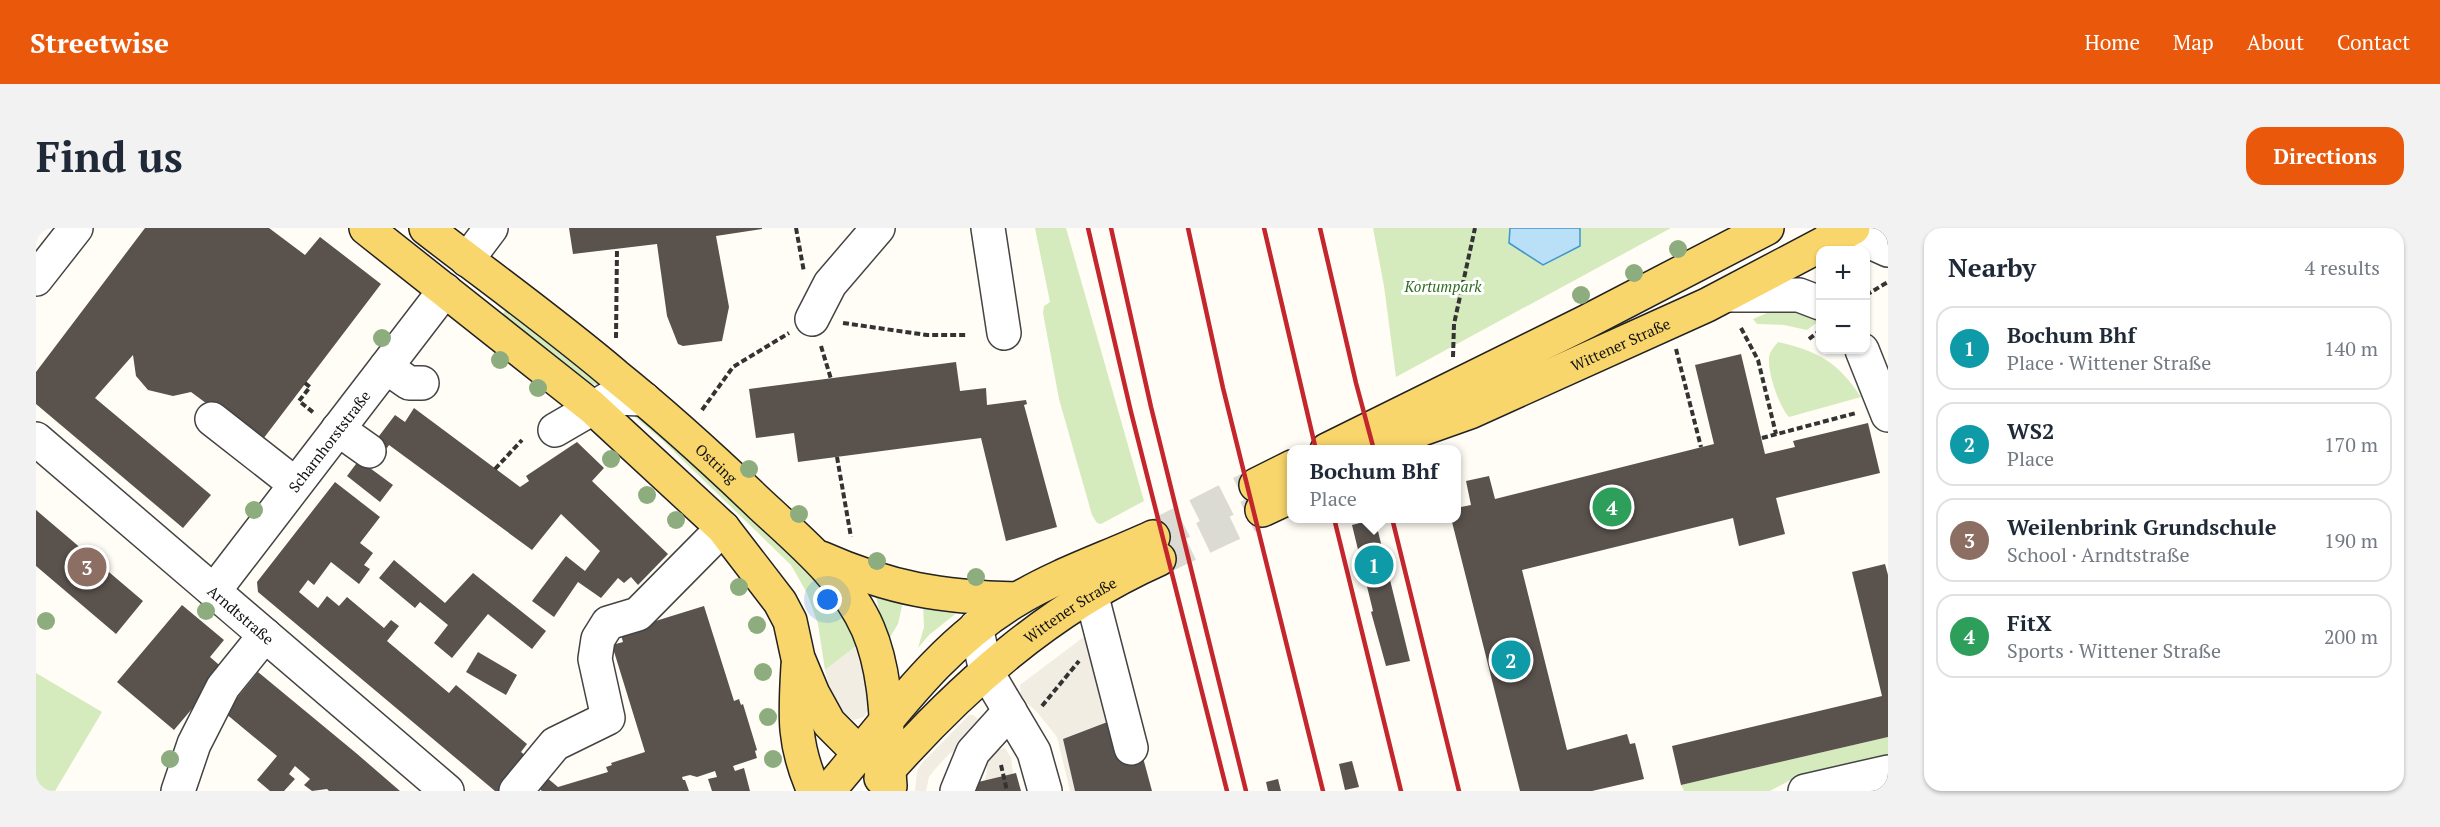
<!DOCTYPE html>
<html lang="en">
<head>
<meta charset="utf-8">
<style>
	:root { --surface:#fff; --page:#f2f2f3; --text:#1f2937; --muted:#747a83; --line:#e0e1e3; --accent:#ea580c }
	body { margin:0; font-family:"PT Serif",serif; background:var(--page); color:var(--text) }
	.controls { position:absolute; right:18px; top:18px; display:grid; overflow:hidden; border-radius:12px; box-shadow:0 2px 4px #0004 }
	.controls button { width:54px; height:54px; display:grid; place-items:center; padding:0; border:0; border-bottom:2px solid var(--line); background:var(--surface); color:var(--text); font:30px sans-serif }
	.you { position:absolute; left:792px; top:372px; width:21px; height:21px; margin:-15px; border:4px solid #fff; border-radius:50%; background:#1a73e8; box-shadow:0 0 0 9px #1a73e833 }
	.badge { display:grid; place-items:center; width:39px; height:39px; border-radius:50%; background:var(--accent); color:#fff; font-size:20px; font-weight:700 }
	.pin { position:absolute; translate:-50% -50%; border:3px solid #fff; box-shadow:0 2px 6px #0006 }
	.popup { position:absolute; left:1251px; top:217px; width:174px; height:78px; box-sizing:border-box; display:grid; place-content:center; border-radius:12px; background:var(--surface); filter:drop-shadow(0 2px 4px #0005); font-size:20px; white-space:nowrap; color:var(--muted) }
	.popup b { font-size:22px; color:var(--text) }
	.popup::after { content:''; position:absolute; left:50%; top:100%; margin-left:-12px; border:12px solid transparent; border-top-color:var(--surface) }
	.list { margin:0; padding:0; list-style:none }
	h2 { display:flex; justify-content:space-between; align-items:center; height:78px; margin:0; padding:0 24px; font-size:26px }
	h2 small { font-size:20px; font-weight:400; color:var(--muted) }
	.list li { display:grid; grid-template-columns:39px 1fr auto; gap:18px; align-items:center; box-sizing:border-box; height:84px; margin:0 12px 12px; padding:0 12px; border:2px solid var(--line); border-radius:18px }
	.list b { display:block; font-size:22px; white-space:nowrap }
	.list p { margin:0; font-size:20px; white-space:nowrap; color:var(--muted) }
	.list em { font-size:20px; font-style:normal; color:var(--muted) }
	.map { position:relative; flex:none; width:1852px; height:563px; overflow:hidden; border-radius:18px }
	header { display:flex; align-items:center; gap:36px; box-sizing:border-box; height:84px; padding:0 30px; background:var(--accent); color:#fff }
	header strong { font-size:28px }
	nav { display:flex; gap:33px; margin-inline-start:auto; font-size:21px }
	.intro { display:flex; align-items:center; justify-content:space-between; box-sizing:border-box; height:144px; padding:0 36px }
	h1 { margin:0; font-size:42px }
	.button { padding:15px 27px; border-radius:18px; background:var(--accent); color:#fff; font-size:21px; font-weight:700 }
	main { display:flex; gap:36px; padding:0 36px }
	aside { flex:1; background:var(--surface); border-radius:18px; box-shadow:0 2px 4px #0004 }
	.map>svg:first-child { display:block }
	.green { fill:#d5ebbd }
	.plaza { fill:#f1ede2 }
	.water { fill:#b9e0f7; stroke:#3f96cf; stroke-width:1.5 }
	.building { fill:#5a524d }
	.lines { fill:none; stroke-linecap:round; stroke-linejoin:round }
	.major-tunnel { stroke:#dbdad3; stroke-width:33; stroke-dasharray:33 16; stroke-linecap:butt }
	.minor-casing { stroke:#444; stroke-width:36 }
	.major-casing { stroke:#222; stroke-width:36 }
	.path { stroke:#333; stroke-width:4; stroke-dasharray:6 3; stroke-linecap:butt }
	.minor { stroke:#fff; stroke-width:33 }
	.major { stroke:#f9d66b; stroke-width:33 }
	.rail { stroke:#c4262e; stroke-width:4.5 }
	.tree { fill:#8dad7f }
	.labels { text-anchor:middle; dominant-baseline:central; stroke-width:6; stroke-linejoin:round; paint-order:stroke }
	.park-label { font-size:15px; font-style:italic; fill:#2f6b1f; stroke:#fff }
	.street-label { font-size:15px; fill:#111; stroke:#fff }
</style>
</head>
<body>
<header>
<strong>Streetwise</strong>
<nav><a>Home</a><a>Map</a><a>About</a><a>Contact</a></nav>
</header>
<div class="intro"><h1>Find us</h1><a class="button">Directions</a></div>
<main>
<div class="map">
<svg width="1852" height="563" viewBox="0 0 1852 563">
	<rect width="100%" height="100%" fill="#fffdf5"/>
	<path class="green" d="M999,0h31l78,273 -43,23 -4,-1 -5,-8 -33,-116 -16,-86 1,-7 6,-4z
		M1337,0h298l-275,149 -12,-91z
		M472,79l102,80 -20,-3 -88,-69z
		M1751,79l33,9v4l-13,10 -23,-5 -27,-1 -4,-5 23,-10z
		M1742,114c40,9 60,20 83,55l-72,20c-10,-11 -21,-43 -20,-58 0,-7 5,-12 9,-17z
		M595,182l28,23 10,5 109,101 65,71 16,34 -34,26 -7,-46 -11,-31 -16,-28 -129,-125 -33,-28z
		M842,365l26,4 -6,27 -11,18 -11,-45z
		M887,373l36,10 -30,24 -11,13 6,-21z
		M0,445l66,39 -47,79h-19z
		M1852,509v18l-92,22 -26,14h-86l-3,-6z"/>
	<path class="plaza" d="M1053,405l42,80 -28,78h-33l-13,-54 -20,-25 -16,-14 -1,-13z
		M823,416l7,22 4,40 -6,11 -10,3 -11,-6 -8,-12 -5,-12 -5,-20z
		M933,487h4l5,4 -18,29 -11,6 -13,14 -7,9 -3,14h-11l2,-20 5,-8z
		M969,520l6,10 4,33h-33l5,-20 -1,-10 7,-10z"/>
	<path class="water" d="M1474,0h70v18l-37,19 -34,-22z"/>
	<path class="building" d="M109,0h124l36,27 15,-18 61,47 -121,159 -69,-51 -18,4 -25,-6 -12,-14 -3,-21 -38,43 116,97 -28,33 -147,-124v-32z
		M533,0h193v1l-46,7 13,71 -7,34 -39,5 -5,-2 -11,-28 -10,-72 -84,10z
		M1705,126l24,100 30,-7 -2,-6 75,-18 12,50 -104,25 9,36 -46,12 -6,-28 -211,52 45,180 60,-16 3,10 5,-1 9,36 -52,12h-72l-69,-273h5v-10l15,-3 -5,-24 23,-5 6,23 219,-55 -19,-79z
		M920,134l4,29 26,-3 1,17 39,-5 1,4 -3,1 33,122 -51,14 -25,-103 -183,24 -4,-29 -38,5 -7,-49z
		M378,180l106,79 9,-6 -3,-5 51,-34 27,26 -12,13 76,73 -30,31 -7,-8 -7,6 -6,-5 -17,20 -23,-16 -24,35 -22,-16 34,-45 19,15 15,-20 -39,-37 -29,36 -143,-105 -2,3 -11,-8 19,-25 10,7z
		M323,232l34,25 -13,17 -33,-26z
		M299,254l45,35 -20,26 13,10 -9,12 6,4 -11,15 -28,-22 -17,23 -6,-5 -9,12 19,16 9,-12 12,10 8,-9 37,31 7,-8 8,6 -12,15 62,52 7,-8 71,59 -6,8 6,5 -28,34h-4l-237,-199 -1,-10z
		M0,282l107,91 -27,33 -80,-68z
		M1339,291l35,142 -24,5 -15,-54 2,-1 -21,-86z
		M358,332l51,43 28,-30 73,58 -14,18 -44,-35 -36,44 -18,-15 14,-18 -28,-23 -5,6 -36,-30z
		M1849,336l3,11v162l-207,48 -9,-39 210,-50 -30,-124z
		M146,377l42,35 -14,17 15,13 -51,60 -57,-48z
		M668,378l30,95 5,-2 2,6 2,-1 14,46 -2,1 2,7 -24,8 2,5 9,-3 6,23h-38l-4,-12 9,-2 -2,-6 -18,6 -7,-2 -8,2 1,3h2l4,11h-147l-11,-9 9,-10 18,15 50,-15 -2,-5 6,-2 -1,-2 34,-11 -33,-107 11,-3 -3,-10z
		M442,424l39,23 -11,20 -40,-23z
		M222,444l98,81 44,38h-71l-2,-2 -15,2 -8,-6 6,-6 -15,-13 -6,8 6,5 -11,12h-14l-13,-11 20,-24 -52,-43z
		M1095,485l21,78h-77l-12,-52z
		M1316,533l7,26 -14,3 -6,-26z
		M980,545l5,18h-67l-1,-3z
		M1242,551l3,12h-13l-2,-9z"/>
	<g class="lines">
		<path class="major-tunnel" d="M1117,309l103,-52
			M1123,331l103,-49"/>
		<g class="minor-casing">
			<g id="minor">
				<path d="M952,0l16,105"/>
				<path d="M1797,0l13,3 42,19"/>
				<path d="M431,32l24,-32"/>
				<path d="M0,51l40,-51"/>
				<path d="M1692,67h71l21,8"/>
				<path d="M776,91l18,-35 48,-56"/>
				<path d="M1826,122l26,65"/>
				<path d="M350,139l23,16h13"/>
				<path d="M176,191l83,65"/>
				<path d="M302,201l31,22"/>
				<path d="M519,202l55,-32 34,1"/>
				<path id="s1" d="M0,211l411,352"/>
				<path id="s2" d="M178,363l231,-301"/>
				<path d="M1055,365l40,155"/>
				<path d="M940,399l10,44 48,81 11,39"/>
				<path d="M142,563l16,-47 29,-57 42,-52"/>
				<path d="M480,563l39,-47 53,-26 -13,-59 3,-20 10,-16 30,-9 85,-86"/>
				<path d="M921,563l16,-39 37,-41"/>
				<path d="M1769,563l83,-19"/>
			</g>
		</g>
		<g class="major-casing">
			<g id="major">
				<path d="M330,0l226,179 131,121 57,74 10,19 8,37 15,36 16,29 21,21 39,25"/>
				<path id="s3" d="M390,0c63,49 129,96 190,148 51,41 99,85 146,130 39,36 85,74 106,123 21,49 18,106 22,157"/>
				<path d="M1291,222l259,-128 181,-94"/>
				<path id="s4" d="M1346,222l40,-21 48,-17 237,-107 146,-77"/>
				<path d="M1220,257l36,-18"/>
				<path d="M1226,282l30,-14"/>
				<path d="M785,330c70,31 120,39 196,41"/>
				<path d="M762,438c-3,50 -5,78 16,125"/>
				<path id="s5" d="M845,550c78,-89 168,-170 278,-219"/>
				<path d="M792,563c60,-69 108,-143 188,-191 43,-26 92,-42 137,-63"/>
			</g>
		</g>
		<path class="path" d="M760,0l8,44
			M1830,67l22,-13
			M807,95l84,12h41
			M1705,100l17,32 18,74
			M580,110l1,-89
			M1773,111l9,-7
			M785,118l10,33
			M1640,121l25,98
			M1417,129l1,-33 21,-96
			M269,155l5,4 -11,14 15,12
			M666,182l31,-43 56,-34
			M1726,210l94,-25
			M801,229l14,80
			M459,241l27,-29
			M1006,478l37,-45
			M965,537l6,26"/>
		<use href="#minor" class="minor"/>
		<use href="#major" class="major"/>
		<path class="rail" d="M1052,0l43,184 96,379
			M1075,0l40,179 95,384
			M1152,0l35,160 100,403
			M1228,0l52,222
			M1284,0l36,155 18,67
			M1298,290l67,273
			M1356,290l67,273"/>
	</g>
	<g class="tree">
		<circle cx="1642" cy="21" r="9"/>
		<circle cx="1598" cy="45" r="9"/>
		<circle cx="1545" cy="67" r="9"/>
		<circle cx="346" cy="110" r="9"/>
		<circle cx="464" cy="132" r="9"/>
		<circle cx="502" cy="160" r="9"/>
		<circle cx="575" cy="231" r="9"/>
		<circle cx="713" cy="241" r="9"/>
		<circle cx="611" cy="267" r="9"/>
		<circle cx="218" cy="282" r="9"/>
		<circle cx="763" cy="286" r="9"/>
		<circle cx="640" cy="292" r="9"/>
		<circle cx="841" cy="333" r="9"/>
		<circle cx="940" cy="349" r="9"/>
		<circle cx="703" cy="359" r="9"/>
		<circle cx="170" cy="383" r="9"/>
		<circle cx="10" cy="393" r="9"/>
		<circle cx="721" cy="397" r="9"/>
		<circle cx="727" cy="444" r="9"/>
		<circle cx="732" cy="489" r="9"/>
		<circle cx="134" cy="531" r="9"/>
		<circle cx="737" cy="531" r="9"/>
	</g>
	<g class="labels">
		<g class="park-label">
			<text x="1407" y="58">Kortumpark</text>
		</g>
		<g class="street-label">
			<text stroke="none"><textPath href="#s4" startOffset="261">Wittener Straße</textPath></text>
			<text stroke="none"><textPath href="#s2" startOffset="189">Scharnhorststraße</textPath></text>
			<text stroke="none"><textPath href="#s3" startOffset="374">Ostring</textPath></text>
			<text stroke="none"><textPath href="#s5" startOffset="254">Wittener Straße</textPath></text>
			<text stroke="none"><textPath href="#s1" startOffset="270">Arndtstraße</textPath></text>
		</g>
	</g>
</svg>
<div class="controls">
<button>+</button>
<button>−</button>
</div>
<div class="you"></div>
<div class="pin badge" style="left:1338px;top:337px;background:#0f9aa8">1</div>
<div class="popup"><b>Bochum Bhf</b>Place</div>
<div class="pin badge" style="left:1475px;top:432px;background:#0f9aa8">2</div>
<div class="pin badge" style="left:51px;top:339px;background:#8d6e63">3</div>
<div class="pin badge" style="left:1576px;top:279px;background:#2e9e5b">4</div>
</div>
<aside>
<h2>Nearby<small>4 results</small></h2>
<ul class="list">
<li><span class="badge" style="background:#0f9aa8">1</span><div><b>Bochum Bhf</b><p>Place · Wittener Straße</p></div><em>140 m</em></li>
<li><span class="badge" style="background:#0f9aa8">2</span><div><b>WS2</b><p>Place</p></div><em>170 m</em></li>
<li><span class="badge" style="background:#8d6e63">3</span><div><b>Weilenbrink Grundschule</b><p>School · Arndtstraße</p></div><em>190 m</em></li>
<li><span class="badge" style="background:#2e9e5b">4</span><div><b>FitX</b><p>Sports · Wittener Straße</p></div><em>200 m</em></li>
</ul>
</aside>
</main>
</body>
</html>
